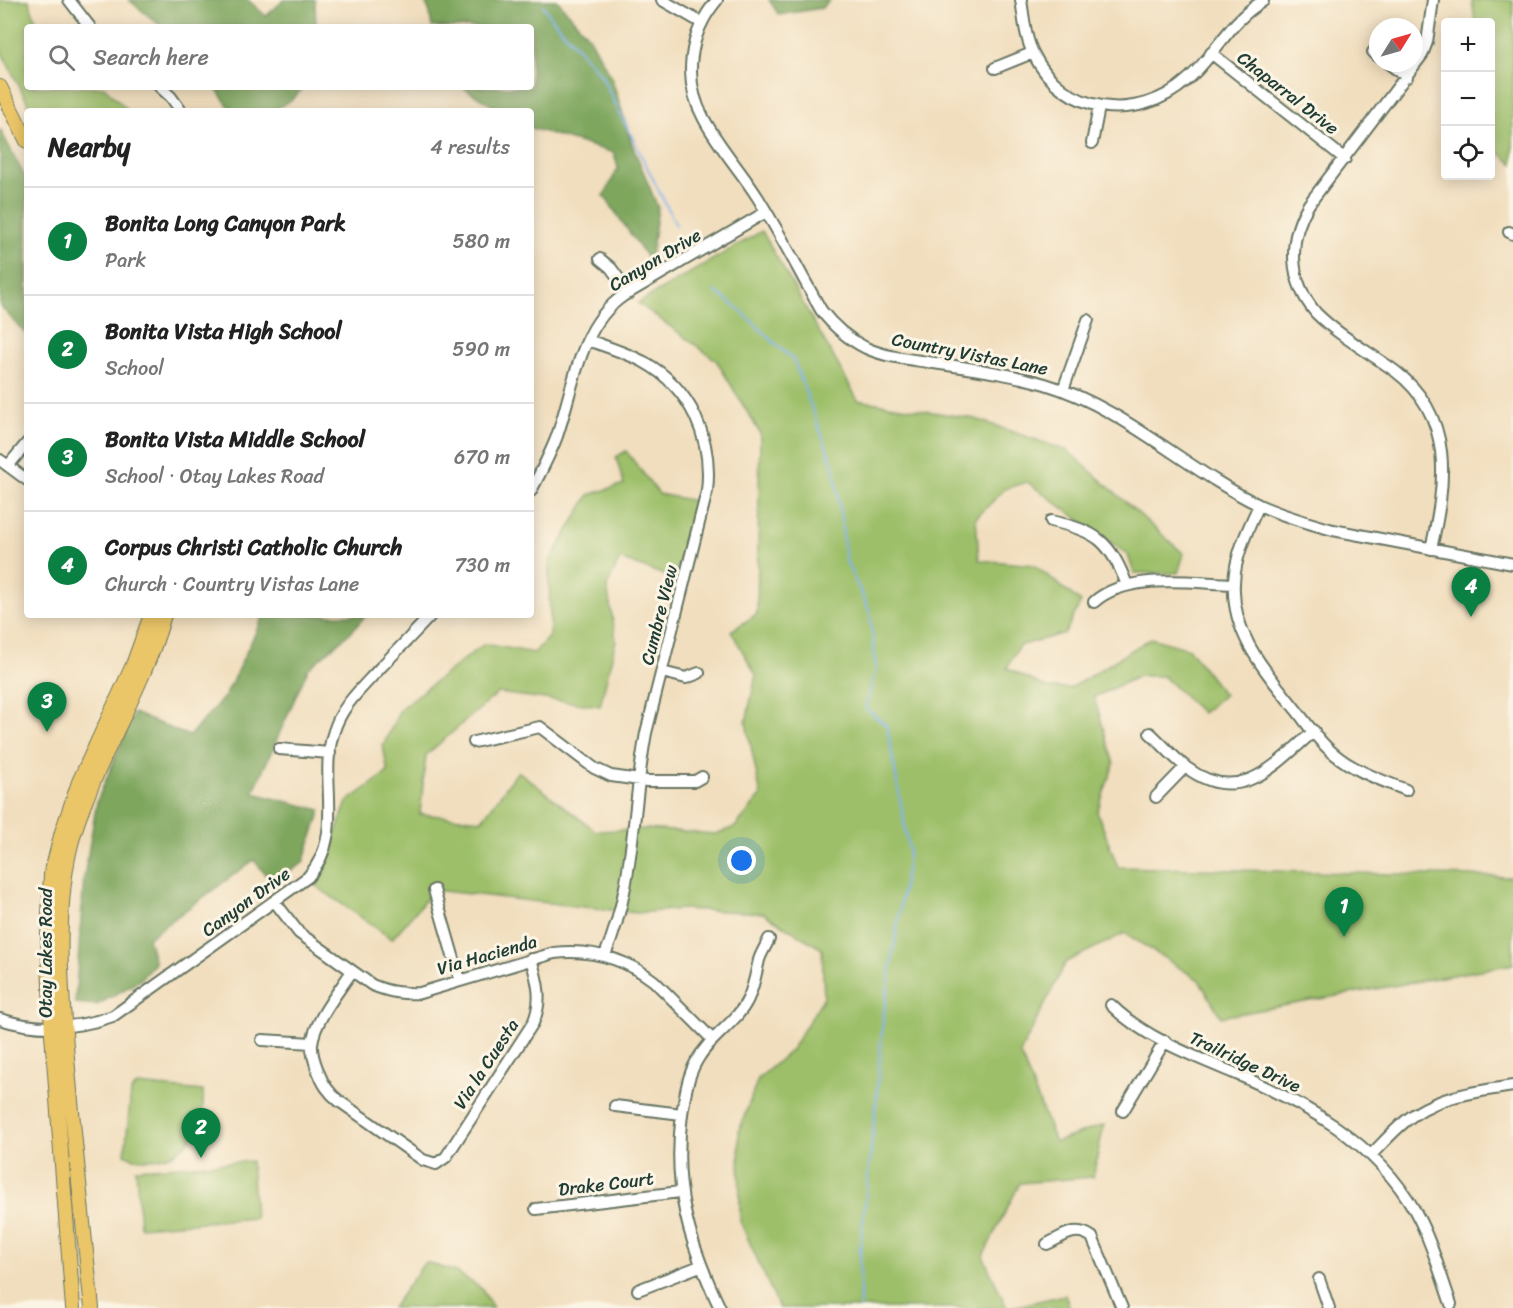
<!DOCTYPE html>
<html lang="en">
<head>
<meta charset="utf-8">
<style>
	:root { --surface:#fff; --page:#f6f6f6; --text:#222; --muted:#767676; --line:#e0e0e0; --accent:#0b8043 }
	body { margin:0; font-family:Sriracha,sans-serif; background:var(--page); color:var(--text) }
	.controls { position:absolute; right:18px; top:18px; display:grid; overflow:hidden; border-radius:6px; box-shadow:0 3px 15px #0003 }
	.controls button { width:54px; height:54px; display:grid; place-items:center; padding:0; border:0; border-bottom:2px solid var(--line); background:var(--surface); color:var(--text); font:30px sans-serif }
	.compass { position:absolute; left:1369px; top:18px; width:54px; height:54px; border-radius:50%; background:var(--surface); box-shadow:0 3px 15px #0003; rotate:53deg }
	.you { position:absolute; left:742px; top:861px; width:21px; height:21px; margin:-15px; border:4px solid #fff; border-radius:50%; background:#1a73e8; box-shadow:0 0 0 9px #1a73e833 }
	.badge { display:grid; place-items:center; width:39px; height:39px; border-radius:50%; background:var(--accent); color:#fff; font-size:20px; font-weight:700 }
	.pin { position:absolute; translate:-50% -50px; filter:drop-shadow(0 2px 3px #0008) }
	.pin::after { content:''; position:absolute; top:32px; width:21px; height:18px; background:inherit; clip-path:polygon(0 0,100% 0,50% 100%) }
	.list { margin:0; padding:0; list-style:none }
	h2 { display:flex; justify-content:space-between; align-items:center; height:78px; margin:0; padding:0 24px; font-size:26px }
	h2 small { font-size:20px; font-weight:400; color:var(--muted) }
	.list li { display:grid; grid-template-columns:39px 1fr auto; gap:18px; align-items:center; box-sizing:border-box; height:108px; padding:0 24px; border-top:2px solid var(--line) }
	.list b { display:block; font-size:22px; white-space:nowrap }
	.list p { margin:0; font-size:20px; white-space:nowrap; color:var(--muted) }
	.list em { font-size:20px; font-style:normal; color:var(--muted) }
	.icon { flex:none; width:33px; height:33px; fill:none; stroke:currentColor; stroke-width:2; stroke-linecap:round; stroke-linejoin:round }
	.map { position:relative; flex:none; width:1513px; height:1308px; overflow:hidden }
	.search { position:absolute; background:var(--surface); box-shadow:0 3px 15px #0003; left:24px; top:24px; width:510px; height:66px; display:flex; align-items:center; gap:15px; box-sizing:border-box; padding:0 21px; border-radius:6px; color:var(--muted); font-size:22px }
	.panel { position:absolute; background:var(--surface); box-shadow:0 3px 15px #0003; left:24px; top:108px; width:510px; height:510px; border-radius:6px }
	.map>svg:first-child { display:block }
	.green { fill:#9dbf69; stroke:#5e7e4e; stroke-width:1.5 }
	.forest { fill:#7ea65d; stroke:#4e7248; stroke-width:1.5 }
	.lines { fill:none; stroke-linecap:round; stroke-linejoin:round }
	.stream { stroke:#7fb2ec; stroke-width:2 }
	.minor-casing { stroke:#687564; stroke-width:14 }
	.major-casing { stroke:#687564; stroke-width:16 }
	.minor { stroke:#fff; stroke-width:10 }
	.major { stroke:#ebc669; stroke-width:14 }
	.labels { text-anchor:middle; dominant-baseline:central; stroke-width:6; stroke-linejoin:round; paint-order:stroke }
	.street-label { font-size:18px; fill:#1f3d34; stroke:#fcf5e5 }
</style>
</head>
<body>
<div class="map">
<svg width="1513" height="1308" viewBox="0 0 1513 1308">
	<rect width="100%" height="100%" fill="#fcf5e5"/>
	<filter id="ink" filterUnits="userSpaceOnUse"><feTurbulence type="fractalNoise" baseFrequency=".0167" numOctaves="2"/><feDisplacementMap in="SourceGraphic" scale="12" xChannelSelector="R" yChannelSelector="G"/><feConvolveMatrix kernelMatrix="1 2 1 2 8 2 1 2 1" color-interpolation-filters="sRGB"/></filter>
	<filter id="wash" filterUnits="userSpaceOnUse"><feTurbulence type="fractalNoise" baseFrequency=".008" numOctaves="4" result="noise"/><feDisplacementMap in="SourceGraphic" scale="24" xChannelSelector="R" yChannelSelector="G"/><feGaussianBlur stdDeviation="1.35" result="paint"/><feColorMatrix in="noise" values="0 0 0 0 0 0 0 0 0 0 0 0 0 0 0 0 0 1.4 0 .05"/><feComposite in="paint" operator="in"/></filter>
	<g filter="url(#wash)">
		<rect width="100%" height="100%" fill="#f1debe"/>
		<path class="green" d="M0,0h29l6,19 8,8h-16v60h77l25,24h-97l-32,-62z
			M1472,0h41v164l-22,-18 -1,-124h-15z
			M762,231l96,169 118,19 92,32 116,103 -6,19h-44l-6,-18 -101,-73 -22,7 -29,29 3,42 55,5 47,37 -16,31 -46,13 -12,22 40,20h24l80,-50 38,11 35,46 -22,18 -39,-37h-24l-45,21 20,67 -17,48 21,55 395,10v87l-292,53 -22,-37 -74,-47 -59,29 -46,91 35,89 49,-17 -11,52 -73,6 -37,73 24,52h-228l-39,-87 -1,-90 19,-52 33,-29 33,-53 -2,-48 -59,-36 -81,-4 -45,4 -203,-23 -42,49 -76,-53 31,-84 41,-30 -5,-26 18,-38 83,-64 50,9 16,-18 -1,-72 40,-68 35,-11 -8,-27 10,-6 33,43 36,7 -20,78 -55,-20 -13,27 9,54 -16,66 -102,-13 -72,62 -6,59 62,6 36,-49 78,60 50,-2 69,5 20,-7 26,-31 -15,-74 10,-47 -25,-44 26,-17 3,-181 -44,-73 -78,-57z
			M137,1085l66,6c3,36 -17,68 -55,68 -10,0 -15,0 -23,-5l6,-63z
			M251,1161l4,57 -115,9 -4,-58z
			M425,1262l31,10 25,16 12,20h-101z
			M1065,1295l5,13h-62z"/>
		<path class="forest" d="M129,0h119l18,16 18,-16h31l1,27h-154z
			M424,0h133l33,38 22,41 20,65 26,64 -8,54 -46,-66 14,-28 -4,-15 -83,-25v-17h-30l-39,-24h69v-60h-99l-3,-17z
			M769,0h61l-8,8 -43,7z
			M215,87h89c-23,28 -39,24 -72,24z
			M0,129l27,52v154l-27,-29z
			M264,615h102l-14,16 -44,38 -55,124 68,17 -18,53 -31,20 -18,-23 -106,78 7,25 -16,18 -42,24 -22,-2 9,-126 13,-76 37,-88 55,23 36,-40z"/>
		<g class="lines">
			<path class="stream" d="M543,5l7,11 51,59 75,150
				M715,291l26,20 53,50 41,109 11,91 24,51 6,58 -11,38 22,18 22,124 -26,169 -7,85 -16,143v61"/>
		</g>
	</g>
	<g filter="url(#ink)">
		<g class="lines">
			<g class="minor-casing">
				<path id="minor" d="M69,0l21,27
					M662,0l40,23
					M717,0c-28,33 -35,80 -13,119 15,28 37,52 54,79 23,37 42,75 63,112 12,16 27,29 45,38 20,9 41,11 62,14 39,6 79,11 117,22 80,24 140,85 214,121 24,11 49,18 74,25l180,34
					M1021,0c3,18 4,37 12,53 30,62 105,71 154,27 29,-25 41,-58 76,-79
					M1373,52l5,4
					M1211,53l134,106
					M1388,63l19,14
					M995,68l37,-15
					M160,87l11,10 10,14
					M1092,143l7,-36
					M1509,232l4,2
					M600,259l11,9 18,25
					M588,340c19,7 39,13 56,22 47,26 69,77 63,129l-61,242c-14,74 -11,152 -41,222
					M1063,390l25,-70
					M0,460l27,20
					M8,466l19,-23
					M531,491c9,-18 19,-36 26,-55 16,-46 22,-110 66,-140l143,-84
					M1259,505c-11,24 -24,50 -25,78 -3,52 33,90 63,128 11,14 22,31 36,42 21,18 48,27 73,37
					M1051,521c46,10 59,20 76,64
					M1431,549c15,-65 24,-133 -36,-178 -26,-19 -56,-35 -79,-58 -27,-32 -29,-73 -7,-109l113,-149 5,-13 6,-42
					M1094,602c33,-30 98,-19 139,-18
					M662,672l24,6 13,-5
					M1150,733c12,11 24,25 37,35 53,39 88,-3 127,-37
					M474,742l66,-15 54,41 17,8 36,5h48l7,-4
					M279,749l51,4
					M1156,797l29,-30
					M434,890l26,90
					M275,902l24,31 73,52c17,7 30,9 48,8l134,-40c37,-4 70,5 100,28l58,58
					M352,971c-12,19 -38,50 -40,73 -1,9 3,19 6,27 5,13 10,21 21,30l84,59 13,4 10,-7 87,-134c10,-22 5,-41 -2,-64
					M1111,1005c32,32 82,51 123,68 71,30 142,69 181,138 16,29 25,62 36,93
					M0,1019c37,12 76,10 113,-3l195,-139c39,-44 9,-98 26,-146 8,-26 28,-43 46,-63 17,-17 34,-35 51,-53
					M262,1040l50,3
					M615,1106l67,8
					M1123,1111l42,-70
					M1371,1155c14,-14 27,-30 44,-41 29,-19 65,-23 98,-28
					M536,1209l144,-17
					M1047,1244c17,-8 28,-19 45,-7l30,71
					M1319,1279l10,29
					M638,1290l62,-24
					M720,1308c-31,-65 -48,-120 -38,-194 3,-18 5,-36 14,-52 13,-25 41,-39 52,-63 6,-13 8,-26 11,-39 2,-7 7,-14 10,-21"/>
			</g>
			<g class="major-casing">
				<path id="major" d="M0,87l27,54
					M73,1308l-21,-274 -4,-99 3,-60 11,-43 17,-50 54,-117 18,-50
					M92,1308c-8,-72 -15,-145 -22,-217 -7,-79 -19,-181 4,-258 23,-75 69,-142 90,-218"/>
			</g>
			<use href="#minor" class="minor"/>
			<use href="#major" class="major"/>
		</g>
	</g>
	<g class="labels">
		<g class="street-label">
			<text transform="translate(1288 93) rotate(38)">Chaparral Drive</text>
			<text transform="translate(655 260) rotate(-31)">Canyon Drive</text>
			<text transform="translate(970 354) rotate(11)">Country Vistas Lane</text>
			<text transform="translate(659 615) rotate(-76)">Cumbre View</text>
			<text transform="translate(246 902) rotate(-36)">Canyon Drive</text>
			<text transform="translate(46 953) rotate(-90)">Otay Lakes Road</text>
			<text transform="translate(487 955) rotate(-16)">Via Hacienda</text>
			<text transform="translate(1245 1062) rotate(25)">Trailridge Drive</text>
			<text transform="translate(486 1064) rotate(-57)">Via la Cuesta</text>
			<text transform="translate(606 1184) rotate(-7)">Drake Court</text>
		</g>
	</g>
</svg>
<div class="controls">
<button>+</button>
<button>−</button>
<button><svg class="icon" aria-label="locate" viewBox="0 0 24 24"><circle cx="12" cy="12" r="6"/><path d="M12 2v4M12 18v4M2 12h4M18 12h4"/></svg></button>
</div>
<svg class="compass" viewBox="-18 -18 36 36"><path d="M0-13l5 13h-10z" fill="#e53935"/><path d="M0 13l5-13h-10z" fill="#767676"/></svg>
<div class="you"></div>
<div class="pin badge" style="left:1344px;top:937px">1</div>
<div class="pin badge" style="left:201px;top:1158px">2</div>
<div class="pin badge" style="left:47px;top:732px">3</div>
<div class="pin badge" style="left:1471px;top:617px">4</div>
<div class="search"><svg class="icon" aria-label="search" viewBox="0 0 24 24"><circle cx="10" cy="10" r="6"/><path d="M15 15l6 6"/></svg>Search here</div>
<section class="panel">
<h2>Nearby<small>4 results</small></h2>
<ul class="list">
<li><span class="badge">1</span><div><b>Bonita Long Canyon Park</b><p>Park</p></div><em>580 m</em></li>
<li><span class="badge">2</span><div><b>Bonita Vista High School</b><p>School</p></div><em>590 m</em></li>
<li><span class="badge">3</span><div><b>Bonita Vista Middle School</b><p>School · Otay Lakes Road</p></div><em>670 m</em></li>
<li><span class="badge">4</span><div><b>Corpus Christi Catholic Church</b><p>Church · Country Vistas Lane</p></div><em>730 m</em></li>
</ul>
</section>
</div>
</body>
</html>
